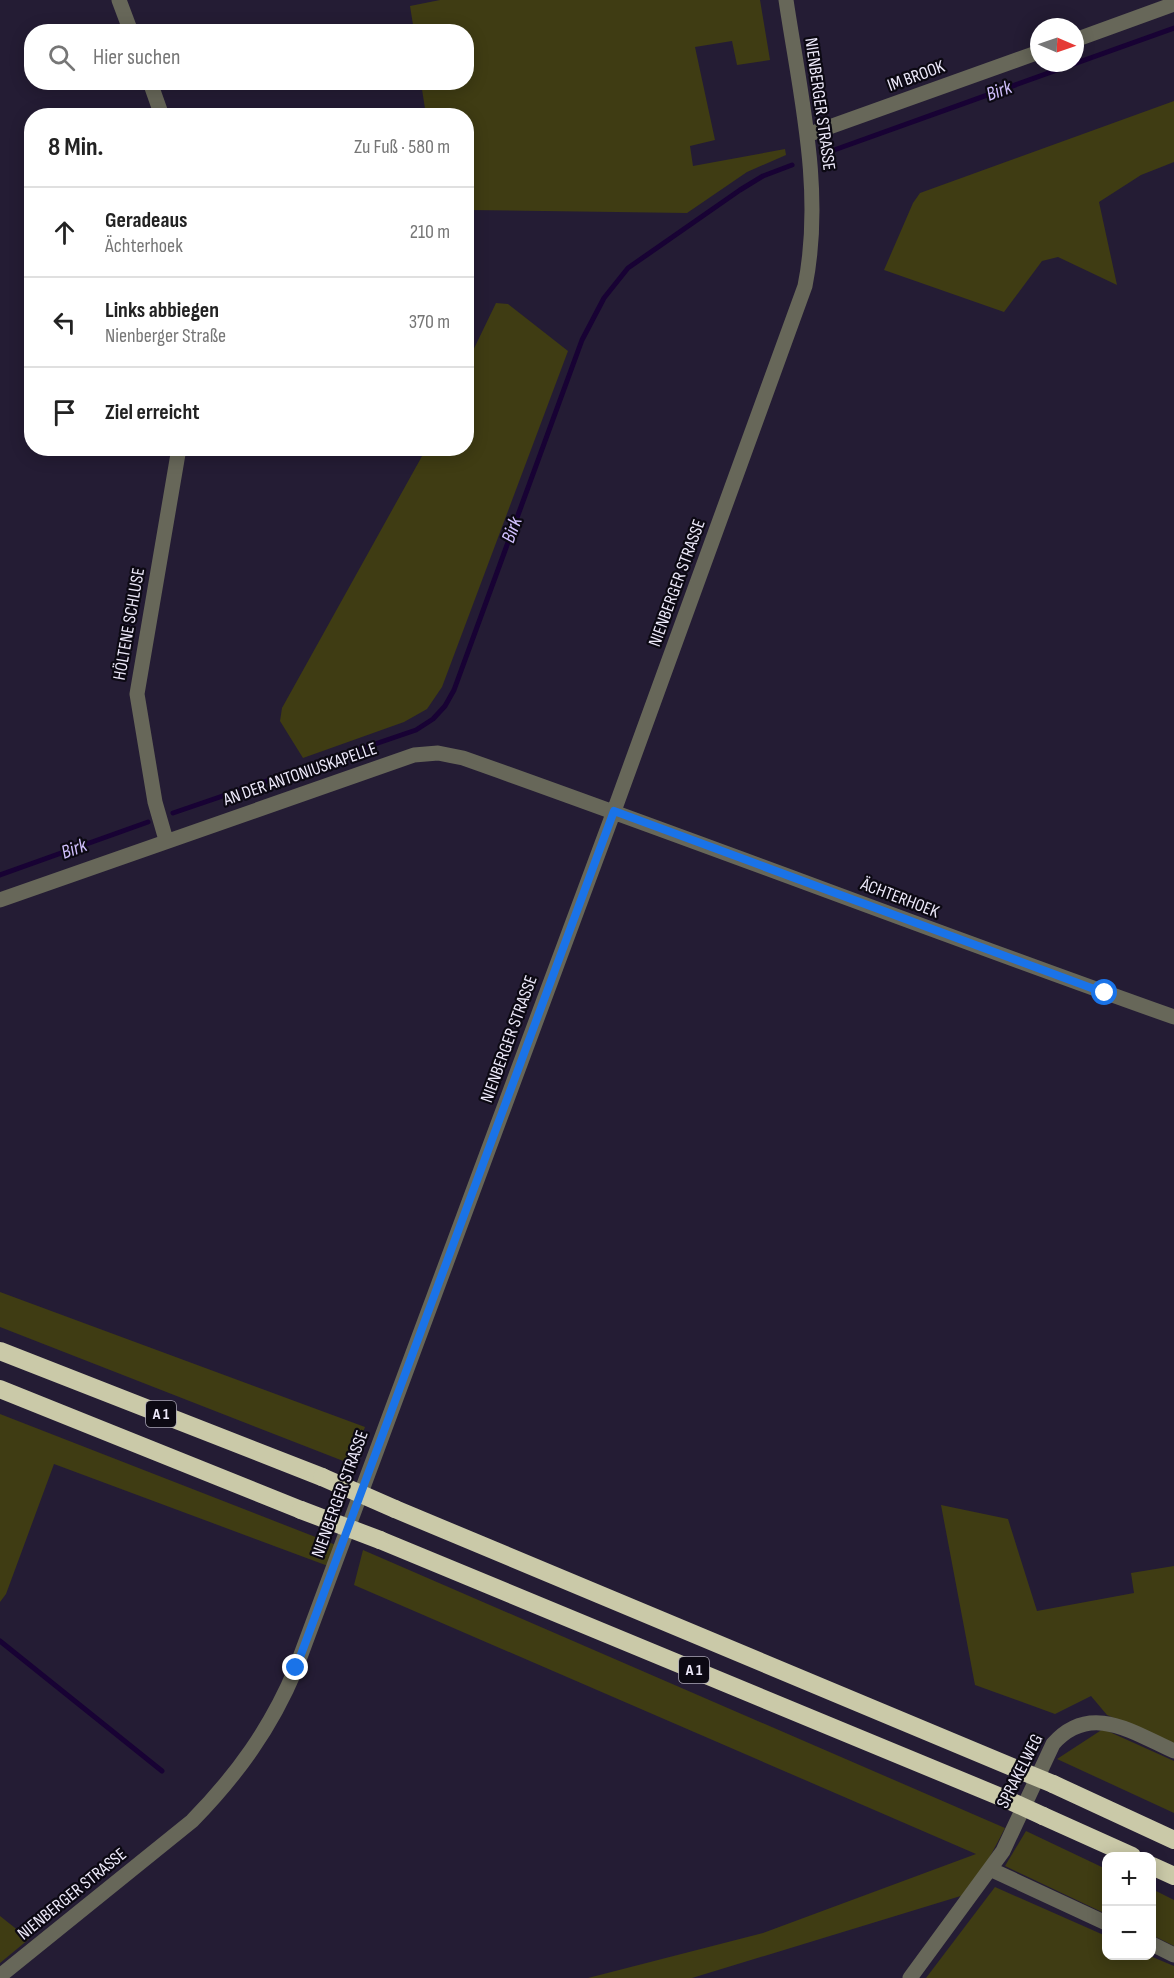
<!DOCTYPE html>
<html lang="de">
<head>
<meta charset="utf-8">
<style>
	:root { --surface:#fff; --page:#f2f2f2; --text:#222; --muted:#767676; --line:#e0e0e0 }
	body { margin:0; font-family:"Sofia Sans Condensed",sans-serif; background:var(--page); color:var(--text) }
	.controls { position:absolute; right:18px; bottom:18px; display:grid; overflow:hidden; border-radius:12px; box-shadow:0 3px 15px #0003 }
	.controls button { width:54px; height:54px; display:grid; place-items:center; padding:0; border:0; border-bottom:2px solid var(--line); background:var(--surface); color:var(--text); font:30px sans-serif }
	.compass { position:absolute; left:1030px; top:18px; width:54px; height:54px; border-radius:50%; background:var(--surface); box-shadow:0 3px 15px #0003; rotate:92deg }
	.stop { position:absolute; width:18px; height:18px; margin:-14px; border:4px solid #1a73e8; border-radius:50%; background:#fff }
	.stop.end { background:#1a73e8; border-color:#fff; box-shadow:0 2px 6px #0008 }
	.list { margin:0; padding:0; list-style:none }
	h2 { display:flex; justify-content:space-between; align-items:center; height:78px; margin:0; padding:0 24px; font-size:26px }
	h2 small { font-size:20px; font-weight:400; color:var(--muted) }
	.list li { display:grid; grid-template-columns:39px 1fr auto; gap:18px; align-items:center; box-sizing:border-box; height:90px; padding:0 24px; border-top:2px solid var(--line) }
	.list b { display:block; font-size:22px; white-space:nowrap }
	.list p { margin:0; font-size:20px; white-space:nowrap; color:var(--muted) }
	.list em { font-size:20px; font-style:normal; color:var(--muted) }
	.icon { flex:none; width:33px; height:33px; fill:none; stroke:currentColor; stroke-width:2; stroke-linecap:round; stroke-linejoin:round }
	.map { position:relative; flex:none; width:1174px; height:1978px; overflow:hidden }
	.search { position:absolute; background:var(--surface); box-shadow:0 3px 15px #0003; left:24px; top:24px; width:450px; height:66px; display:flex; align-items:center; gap:15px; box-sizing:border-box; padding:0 21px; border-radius:24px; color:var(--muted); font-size:22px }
	.panel { position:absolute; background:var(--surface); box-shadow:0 3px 15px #0003; left:24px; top:108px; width:450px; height:348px; border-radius:24px }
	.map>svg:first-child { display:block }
	.green { fill:#3f3c13 }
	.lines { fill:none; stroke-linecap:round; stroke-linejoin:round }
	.stream { stroke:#180234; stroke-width:5 }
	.minor { stroke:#676759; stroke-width:15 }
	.highway { stroke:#cac9a8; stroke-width:18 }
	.highway-bridge { stroke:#cac9a8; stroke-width:18 }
	.route { stroke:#1a73e8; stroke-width:8 }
	.labels { text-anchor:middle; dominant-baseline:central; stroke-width:4.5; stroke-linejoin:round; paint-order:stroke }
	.shield { fill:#0c0913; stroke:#aaa6b5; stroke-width:1.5 }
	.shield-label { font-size:16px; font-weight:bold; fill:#ede9fa }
	.street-label { font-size:18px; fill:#ede9fa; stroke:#0c0913 }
	.water-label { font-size:20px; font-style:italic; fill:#d1c0fd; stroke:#0c0913 }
</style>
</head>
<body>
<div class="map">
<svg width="1174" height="1978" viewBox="0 0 1174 1978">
	<rect width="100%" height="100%" fill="#241c34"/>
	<path class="green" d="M440,0h320l10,60 -33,5 -5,-24 -37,6 20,93 -25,6 3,20 92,-17 1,6 -39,17 -60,41 -220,-3 -1,-94 -40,-1 -5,-32 45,-1v-50l-52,-1 -4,-25z
		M1174,101v61l-33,13 -42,27 18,83 -59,-28 -16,4 -38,51 -120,-42 29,-67 7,-10z
		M496,303l12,1 60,47 -126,336 -15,22 -23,13 -101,36 -23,-37 2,-13 144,-259 40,-1 1,-85z
		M0,1292l365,135 -14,37 -351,-137z
		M0,1414l336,131 -8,21 -274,-102 -48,130 -6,8z
		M941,1505l67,14 29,92 97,-18 -3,-20 43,-7v178l-67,-29 -16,-19 -36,18 -80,-29z
		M363,1550l642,278 -21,40 -20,27 -272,83h-104l175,-45 213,-79 -622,-269z
		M1103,1729l71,32v52l-117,-54z
		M1026,1831l80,38v45l-101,-48z
		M995,1887l111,49v20h44l24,10v12h-248z
		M1152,1889l22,11v46l-22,-11z
		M0,1916l29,23 -29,24z"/>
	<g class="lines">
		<path class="stream" d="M823,154l351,-126
			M173,813l243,-83 17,-11 12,-13 9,-16 128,-350 22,-42 24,-30 112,-78 23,-14 29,-11
			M0,875l148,-53
			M0,1641l162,130"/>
		<path class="minor" d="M119,0l12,32
			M1075,40l99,-36
			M150,82l12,34
			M807,135l232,-83
			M166,840l-11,-38 -18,-108 42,-246
			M0,900l414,-145 24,-2 25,5c238,84 474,175 711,259
			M992,1870l114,53
			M1152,1944l22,11
			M0,1976l192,-155c45,-46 79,-93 104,-153l318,-857 191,-525c19,-95 -5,-192 -19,-286
			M910,1978l93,-127 50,-107c37,-42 79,-12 121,7"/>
		<path class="highway" d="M0,1351l322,126
			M0,1389l301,121
			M395,1509l624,261
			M380,1540l628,260
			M1053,1784l121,56
			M1043,1816l89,40
			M1152,1866l22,10"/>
		<path class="highway-bridge" d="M322,1477l73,32
			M301,1510l79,30
			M1019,1770l34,14
			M1008,1800l35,16"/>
	</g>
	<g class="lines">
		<path class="route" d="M296,1668l318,-857 491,182"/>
	</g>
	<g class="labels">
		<g class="shield">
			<rect x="146" y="1401" width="30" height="26" rx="4.5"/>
			<rect x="679" y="1657" width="30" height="26" rx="4.5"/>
		</g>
		<g class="shield-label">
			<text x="161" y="1414">A 1</text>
			<text x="694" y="1670">A 1</text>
		</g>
		<g class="street-label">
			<text transform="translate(916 76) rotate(-20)">IM BROOK</text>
			<text transform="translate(820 104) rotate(82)">NIENBERGER STRASSE</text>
			<text transform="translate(677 583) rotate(-70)">NIENBERGER STRASSE</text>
			<text transform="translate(129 624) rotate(-80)">HÖLTENE SCHLUSE</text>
			<text transform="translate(300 774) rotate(-19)">AN DER ANTONIUSKAPELLE</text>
			<text transform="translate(900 898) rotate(21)">ÄCHTERHOEK</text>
			<text transform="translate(509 1039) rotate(-70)">NIENBERGER STRASSE</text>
			<text transform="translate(340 1494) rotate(-70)">NIENBERGER STRASSE</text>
			<text transform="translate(1020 1771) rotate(-63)">SPRAKELWEG</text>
			<text transform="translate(72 1894) rotate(-39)">NIENBERGER STRASSE</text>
		</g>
		<g class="water-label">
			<text transform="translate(999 91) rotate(-20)">Birk</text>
			<text transform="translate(512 530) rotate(-70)">Birk</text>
			<text transform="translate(74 849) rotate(-20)">Birk</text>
		</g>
	</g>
</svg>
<div class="controls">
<button>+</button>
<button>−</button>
</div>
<svg class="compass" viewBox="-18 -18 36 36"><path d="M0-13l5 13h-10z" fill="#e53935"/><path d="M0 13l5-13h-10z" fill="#767676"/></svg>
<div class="stop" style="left:1105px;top:993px"></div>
<div class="stop end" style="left:296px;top:1668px"></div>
<div class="search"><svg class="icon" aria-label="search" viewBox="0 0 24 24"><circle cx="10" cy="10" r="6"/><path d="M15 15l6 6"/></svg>Hier suchen</div>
<section class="panel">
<h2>8 Min.<small>Zu Fuß · 580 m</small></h2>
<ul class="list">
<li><svg class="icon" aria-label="ahead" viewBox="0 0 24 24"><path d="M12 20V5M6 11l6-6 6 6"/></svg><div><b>Geradeaus</b><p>Ächterhoek</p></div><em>210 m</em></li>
<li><svg class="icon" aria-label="left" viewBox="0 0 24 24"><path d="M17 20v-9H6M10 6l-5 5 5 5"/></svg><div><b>Links abbiegen</b><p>Nienberger Straße</p></div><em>370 m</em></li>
<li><svg class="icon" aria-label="arrive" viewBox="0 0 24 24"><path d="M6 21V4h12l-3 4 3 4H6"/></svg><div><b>Ziel erreicht</b></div></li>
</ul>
</section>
</div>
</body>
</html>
